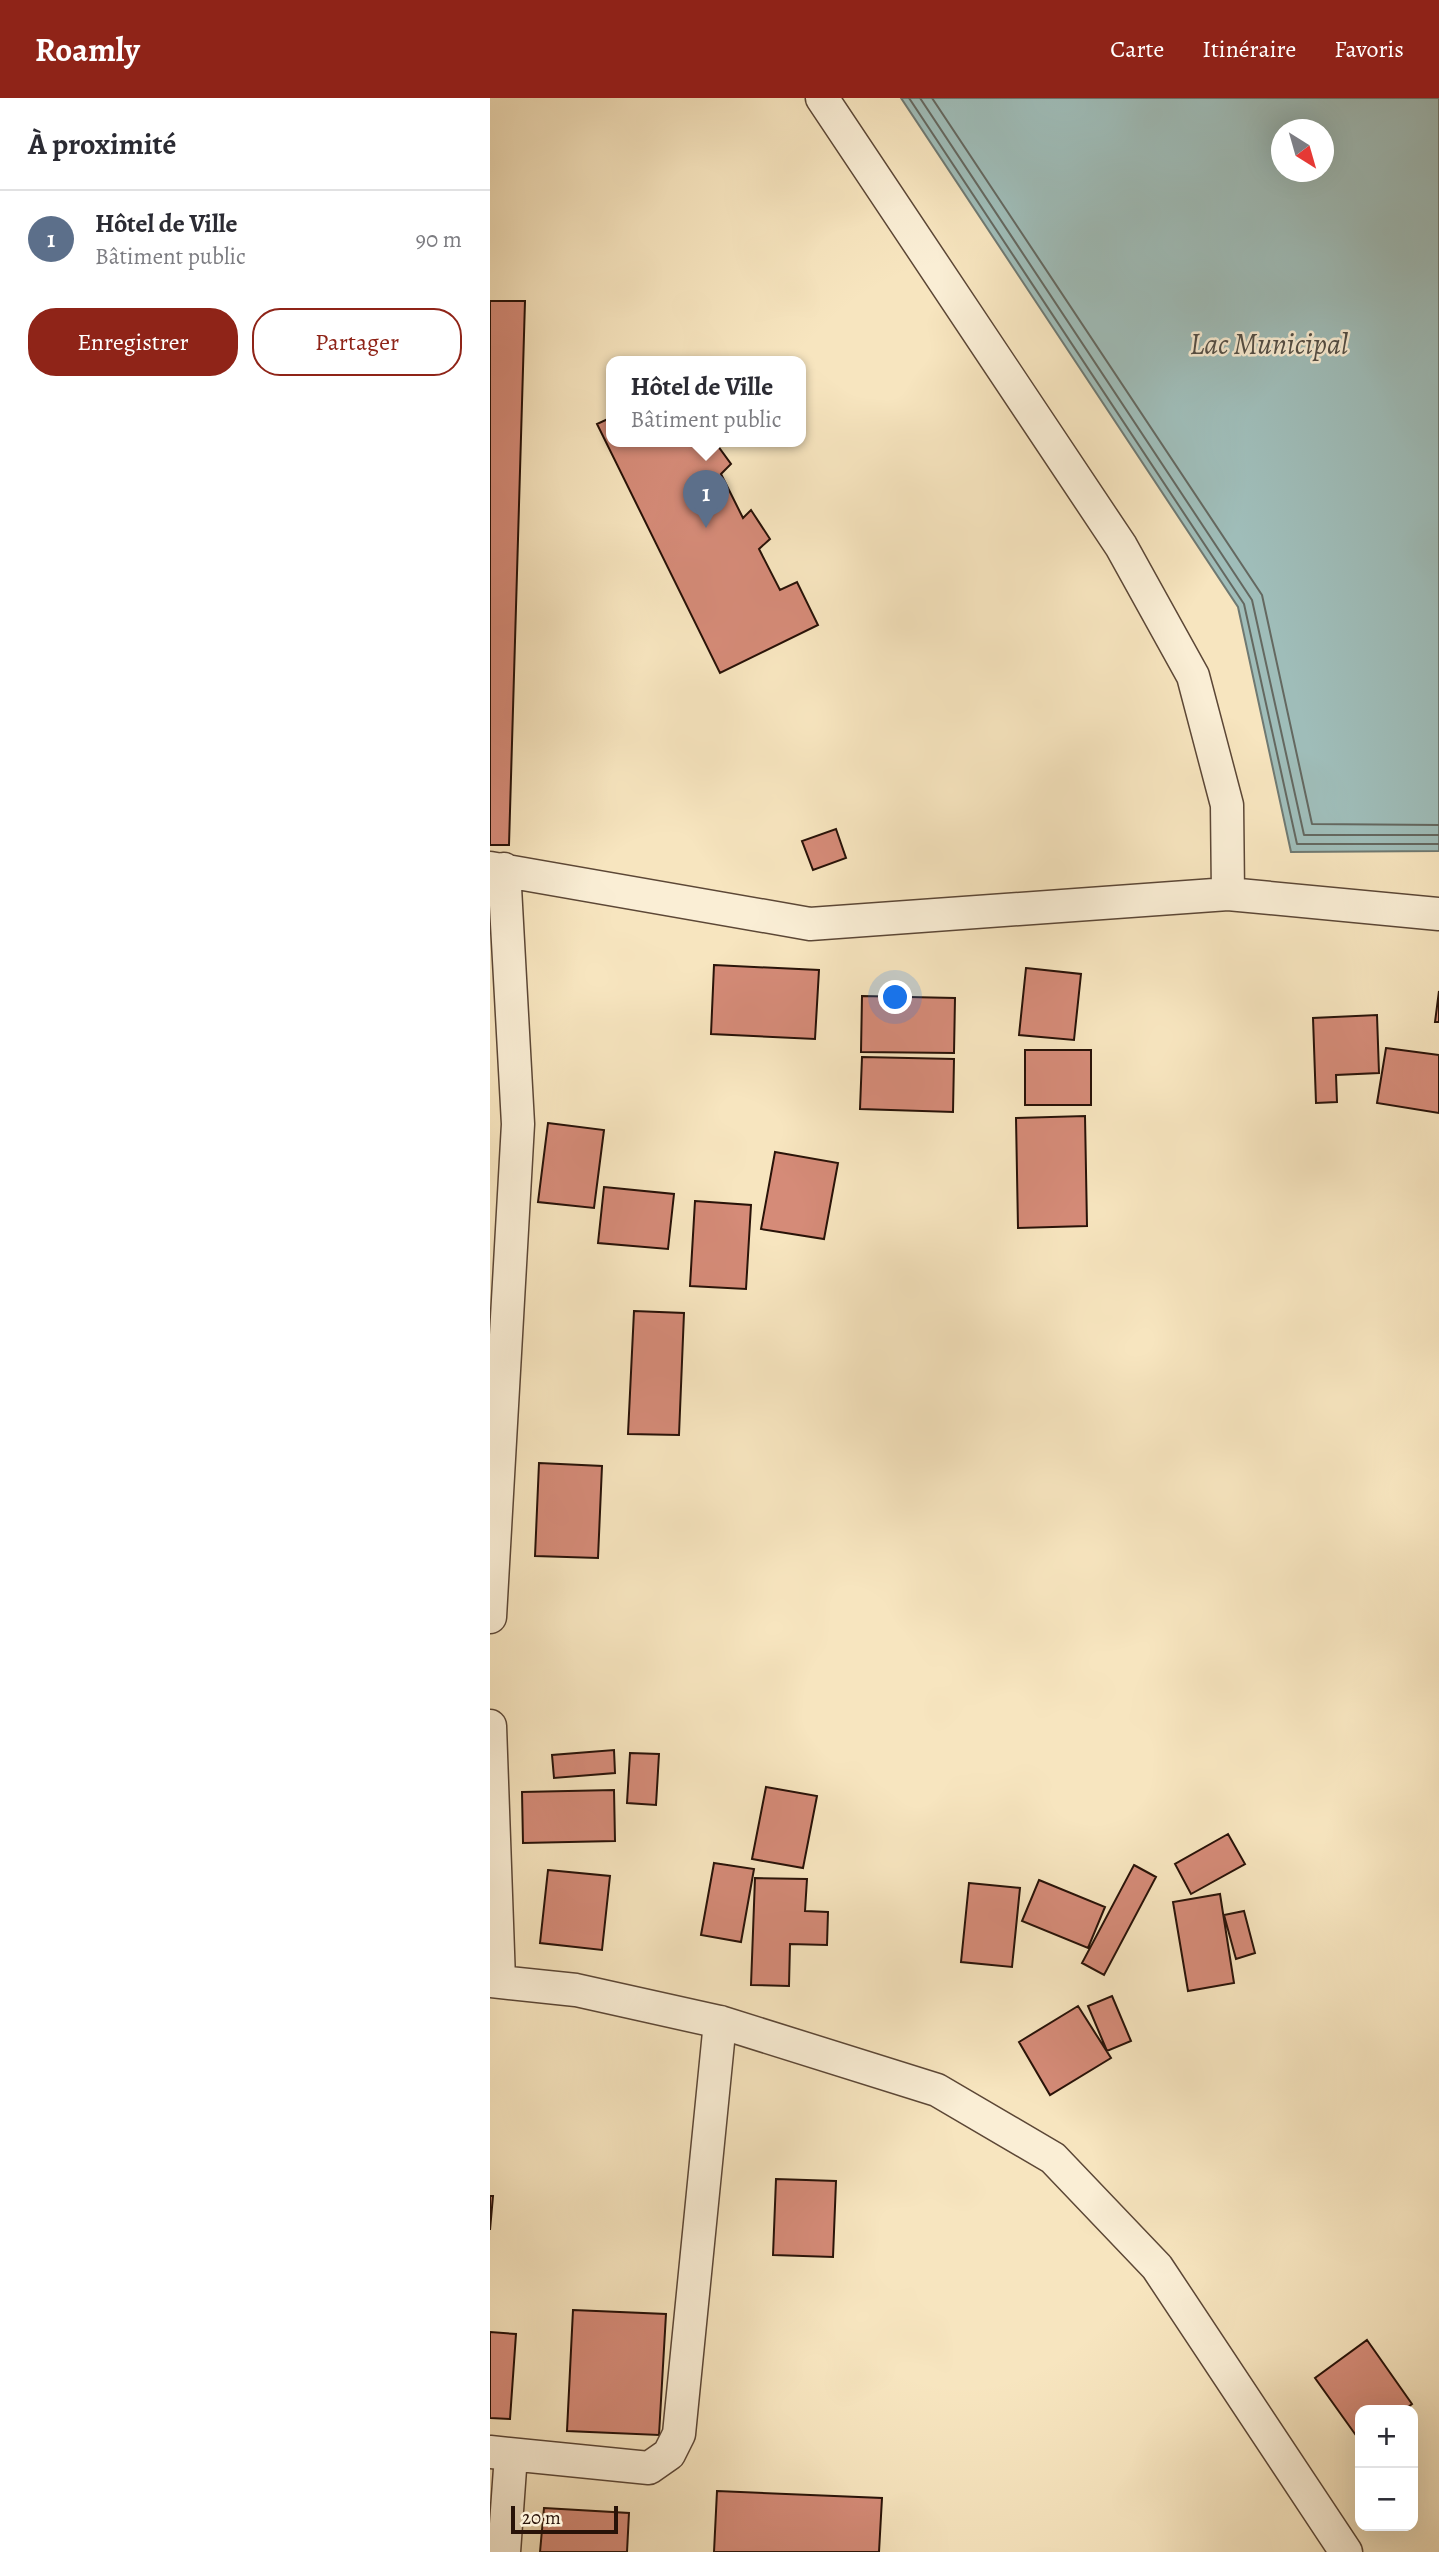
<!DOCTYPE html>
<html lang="fr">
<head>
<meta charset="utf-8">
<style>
	:root { --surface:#fff; --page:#f7f7f7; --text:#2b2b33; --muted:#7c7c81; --line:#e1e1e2; --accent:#8f2418 }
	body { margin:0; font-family:Alegreya,serif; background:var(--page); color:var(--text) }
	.controls { position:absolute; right:21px; bottom:21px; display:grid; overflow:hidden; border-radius:14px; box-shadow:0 7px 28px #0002 }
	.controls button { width:63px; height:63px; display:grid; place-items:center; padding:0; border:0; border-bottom:2px solid var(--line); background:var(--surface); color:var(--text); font:35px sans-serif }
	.compass { position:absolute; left:781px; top:21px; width:63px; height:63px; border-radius:50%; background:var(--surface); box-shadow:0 7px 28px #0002; rotate:143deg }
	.scale { position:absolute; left:21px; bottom:18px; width:107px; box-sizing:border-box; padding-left:7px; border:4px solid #281208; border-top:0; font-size:19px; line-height:24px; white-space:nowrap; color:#281208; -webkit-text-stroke:5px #faeed5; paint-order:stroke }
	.you { position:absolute; left:406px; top:900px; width:24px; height:24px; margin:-18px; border:5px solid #fff; border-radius:50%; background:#1a73e8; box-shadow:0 0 0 10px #1a73e833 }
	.badge { display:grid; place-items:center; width:46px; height:46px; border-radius:50%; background:var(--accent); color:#fff; font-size:23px; font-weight:700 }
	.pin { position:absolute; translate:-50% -58px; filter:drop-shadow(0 2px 4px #0008) }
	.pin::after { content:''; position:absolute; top:37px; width:24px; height:21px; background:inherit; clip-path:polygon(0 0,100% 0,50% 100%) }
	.popup { position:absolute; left:116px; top:258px; width:200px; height:91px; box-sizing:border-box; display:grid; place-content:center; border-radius:14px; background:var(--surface); filter:drop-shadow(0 2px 5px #0005); font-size:23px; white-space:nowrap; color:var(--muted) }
	.popup b { font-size:26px; color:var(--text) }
	.popup::after { content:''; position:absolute; left:50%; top:100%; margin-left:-14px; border:14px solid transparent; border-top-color:var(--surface) }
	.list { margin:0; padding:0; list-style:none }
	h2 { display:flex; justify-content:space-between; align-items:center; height:91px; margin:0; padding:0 28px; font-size:30px }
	h2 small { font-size:23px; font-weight:400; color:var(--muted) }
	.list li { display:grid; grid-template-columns:46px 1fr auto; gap:21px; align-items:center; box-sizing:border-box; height:98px; padding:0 28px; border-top:2px solid var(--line) }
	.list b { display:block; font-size:26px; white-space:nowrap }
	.list p { margin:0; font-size:23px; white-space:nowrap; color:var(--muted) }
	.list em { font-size:23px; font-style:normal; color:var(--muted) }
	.actions { display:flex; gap:14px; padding:21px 28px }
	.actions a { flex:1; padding:16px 0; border:2px solid var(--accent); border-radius:28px; text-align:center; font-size:24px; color:var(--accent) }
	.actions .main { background:var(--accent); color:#fff }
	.map { position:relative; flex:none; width:949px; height:2454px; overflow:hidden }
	header { display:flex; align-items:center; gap:42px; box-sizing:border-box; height:98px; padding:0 35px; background:var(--accent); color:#fff }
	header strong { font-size:33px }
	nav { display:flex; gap:38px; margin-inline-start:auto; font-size:24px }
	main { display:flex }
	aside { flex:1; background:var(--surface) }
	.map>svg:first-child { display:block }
	.water { fill:#9fbdb9; stroke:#6f7972; stroke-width:2; fill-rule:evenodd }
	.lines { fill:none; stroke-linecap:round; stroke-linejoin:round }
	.shore { stroke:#646860; stroke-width:2 }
	.building { fill:#d58b78; stroke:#281208; stroke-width:2 }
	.street-casing { stroke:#5c4736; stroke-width:35 }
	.street { stroke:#faeed5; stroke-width:32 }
	.labels { text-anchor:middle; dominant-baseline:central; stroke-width:5; stroke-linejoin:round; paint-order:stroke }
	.water-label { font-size:30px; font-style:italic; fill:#524e46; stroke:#faeed5 }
</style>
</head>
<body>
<header>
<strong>Roamly</strong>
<nav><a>Carte</a><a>Itinéraire</a><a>Favoris</a></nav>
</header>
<main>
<aside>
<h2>À proximité<small></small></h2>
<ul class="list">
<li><span class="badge" style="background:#5c6f8a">1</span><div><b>Hôtel de Ville</b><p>Bâtiment public</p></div><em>90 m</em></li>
</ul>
<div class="actions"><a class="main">Enregistrer</a><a>Partager</a></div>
</aside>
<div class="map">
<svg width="949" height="2454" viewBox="0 0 949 2454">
	<rect width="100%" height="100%" fill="#f7e5bf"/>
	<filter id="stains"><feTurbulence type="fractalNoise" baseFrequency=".00286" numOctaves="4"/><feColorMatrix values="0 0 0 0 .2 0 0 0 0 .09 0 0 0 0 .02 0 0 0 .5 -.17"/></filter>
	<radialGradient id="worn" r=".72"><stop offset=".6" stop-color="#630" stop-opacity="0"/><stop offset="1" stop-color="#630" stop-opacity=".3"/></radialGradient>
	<path class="water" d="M411,0h538v753l-148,1 -53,-245zM792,32h42v42h-42z"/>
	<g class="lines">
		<path class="shore" d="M419,0l335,506 53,240h142
			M430,0l332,502 52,235h135
			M442,0l330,497 50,229 127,1"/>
	</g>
	<path class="building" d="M0,203h35l-16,544h-19z
		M122,319v25h103l16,22 -10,10 22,44 8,-8 19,29 -11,10 21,41 17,-8 21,43 -98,48 -123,-249z
		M346,731l10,29 -33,12 -11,-29z
		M224,867l105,5 -4,69 -104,-5z
		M536,870l55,6 -7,66 -55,-5z
		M949,893v31h-4z
		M372,898l93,2 -1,55 -93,-1z
		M887,917l2,58 -43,2 1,27 -21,1 -3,-85z
		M896,950l53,7v58l-62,-10z
		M535,952h66v55h-66z
		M372,959l92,2 -1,53 -93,-3z
		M595,1018l2,110 -69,2 -2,-110z
		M58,1025l56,7 -10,78 -56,-6z
		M285,1054l63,11 -14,76 -63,-10z
		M114,1089l70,7 -6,55 -70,-6z
		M205,1103l56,4 -5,84 -56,-3z
		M144,1213l50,2 -5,122 -51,-1z
		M49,1365l63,3 -4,92 -63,-2z
		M124,1652l1,23 -61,5 -2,-23z
		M140,1655l29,1 -3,51 -29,-2z
		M276,1689l51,9 -14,72 -51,-9z
		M124,1692l1,51 -92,2 -1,-51z
		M738,1736l17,30 -54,30 -16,-30z
		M224,1765l40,6 -13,73 -40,-7z
		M644,1767l22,12 -52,98 -22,-12z
		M58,1772l62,6 -8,74 -62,-7z
		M265,1780l52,1 -2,32 23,1 -1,33 -37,-1 -1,42 -38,-1z
		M549,1782l66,27 -17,41 -66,-27z
		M479,1785l51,5 -8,79 -51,-5z
		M730,1796l14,89 -46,8 -15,-89z
		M754,1813l11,42 -19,6 -12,-44z
		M622,1898l19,45 -24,10 -19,-45z
		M588,1908l33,52 -61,37 -31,-53z
		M286,2081l60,2 -3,76 -60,-2z
		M0,2098h3l-3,34z
		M83,2212l93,4 -7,121 -92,-4z
		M0,2234l26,2 -6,85 -20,-1z
		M877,2242l45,64 -8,6h-44v31l-45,-63z
		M227,2393l165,7 -3,54h-165z
		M54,2410l85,5 -2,39h-87z"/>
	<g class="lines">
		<g class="street-casing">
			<path id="street" d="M332,0l299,448 72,130 34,129 1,89
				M0,770l320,56 418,-30 211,20
				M0,1519l28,-493 -14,-255
				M0,1628l9,254
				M0,1883l86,9 144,32 217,68 116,68 104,109 189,285
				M0,2354l159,16 20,-14 10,-20 41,-412
				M14,2454l7,-97"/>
		</g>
		<use href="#street" class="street"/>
	</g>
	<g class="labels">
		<g class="water-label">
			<text x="779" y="246">Lac Municipal</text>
		</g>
	</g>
	<rect width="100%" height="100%" filter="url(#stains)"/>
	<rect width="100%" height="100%" fill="url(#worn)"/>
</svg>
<div class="controls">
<button>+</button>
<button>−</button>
</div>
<svg class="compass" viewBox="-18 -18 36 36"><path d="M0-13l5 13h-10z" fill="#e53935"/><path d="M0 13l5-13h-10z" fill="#7c7c81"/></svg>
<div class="scale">20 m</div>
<div class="you"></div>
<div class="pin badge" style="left:216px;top:430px;background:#5c6f8a">1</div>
<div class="popup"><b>Hôtel de Ville</b>Bâtiment public</div>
</div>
</main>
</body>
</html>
